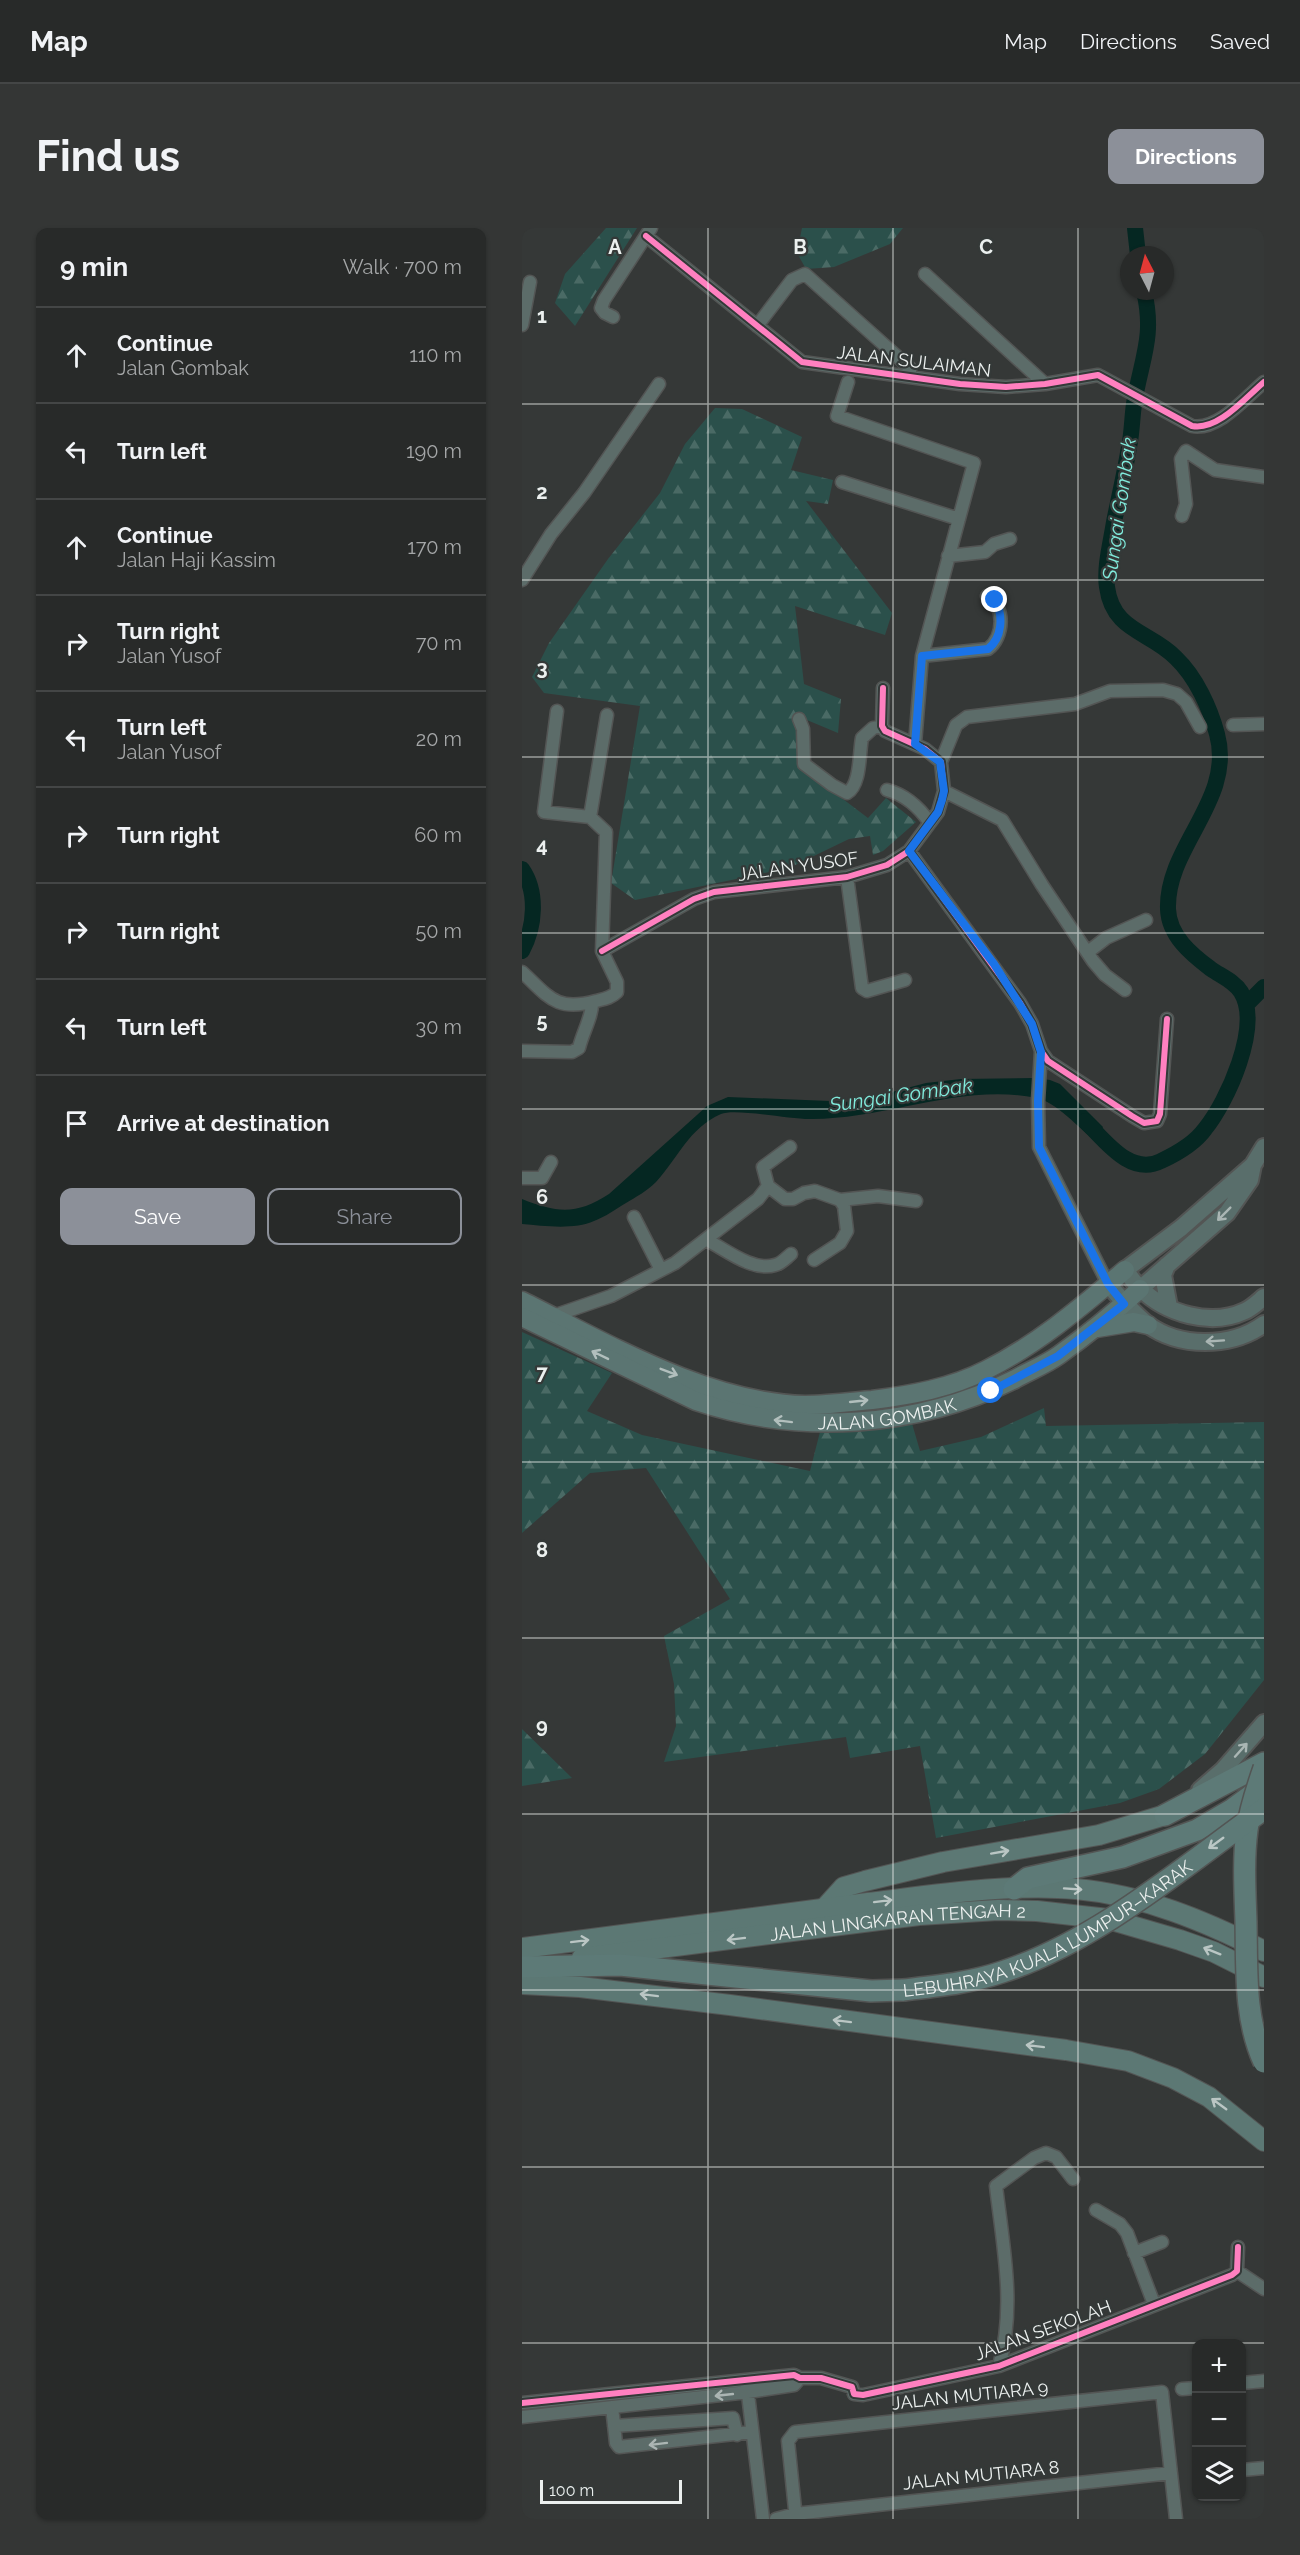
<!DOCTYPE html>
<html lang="en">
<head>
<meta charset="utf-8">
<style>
	:root { --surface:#282a29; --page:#343635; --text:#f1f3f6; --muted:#a5a7a8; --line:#444646; --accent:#8c9099 }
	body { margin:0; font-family:Raleway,sans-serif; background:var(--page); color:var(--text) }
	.controls { position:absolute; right:18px; bottom:18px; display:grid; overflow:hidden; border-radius:12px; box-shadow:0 2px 4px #0004 }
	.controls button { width:54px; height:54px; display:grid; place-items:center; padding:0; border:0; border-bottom:2px solid var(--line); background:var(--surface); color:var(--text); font:30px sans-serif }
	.compass { position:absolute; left:598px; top:18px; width:54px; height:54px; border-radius:50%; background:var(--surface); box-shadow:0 2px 4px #0004; rotate:354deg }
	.scale { position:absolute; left:18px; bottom:15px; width:142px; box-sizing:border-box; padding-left:6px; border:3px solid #ecf0ef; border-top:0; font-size:16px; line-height:21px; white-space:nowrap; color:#ecf0ef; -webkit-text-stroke:4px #343938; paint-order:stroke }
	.stop { position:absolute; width:18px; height:18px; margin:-14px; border:4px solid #1a73e8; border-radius:50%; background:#fff }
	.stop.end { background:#1a73e8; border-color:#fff; box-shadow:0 2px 6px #0008 }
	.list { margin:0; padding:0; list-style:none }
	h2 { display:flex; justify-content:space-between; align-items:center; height:78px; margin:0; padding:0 24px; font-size:26px }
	h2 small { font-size:20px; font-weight:400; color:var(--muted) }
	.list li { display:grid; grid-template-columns:39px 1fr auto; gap:18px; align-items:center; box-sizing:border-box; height:96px; padding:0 24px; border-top:2px solid var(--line) }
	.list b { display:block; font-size:22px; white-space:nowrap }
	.list p { margin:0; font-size:20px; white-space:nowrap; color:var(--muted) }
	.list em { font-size:20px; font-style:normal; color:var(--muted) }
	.actions { display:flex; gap:12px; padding:18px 24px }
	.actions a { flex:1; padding:14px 0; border:2px solid var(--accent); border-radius:12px; text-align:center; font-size:21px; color:var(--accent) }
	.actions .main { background:var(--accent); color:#fff }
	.icon { flex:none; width:33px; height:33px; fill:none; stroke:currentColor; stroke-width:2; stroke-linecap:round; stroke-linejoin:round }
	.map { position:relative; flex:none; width:742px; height:2291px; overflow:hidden; border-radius:12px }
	header { display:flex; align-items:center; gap:36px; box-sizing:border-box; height:84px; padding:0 30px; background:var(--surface); border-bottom:2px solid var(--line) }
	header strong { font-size:28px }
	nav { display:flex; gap:33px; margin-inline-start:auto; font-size:21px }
	.intro { display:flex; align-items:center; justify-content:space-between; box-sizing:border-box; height:144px; padding:0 36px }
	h1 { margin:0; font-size:42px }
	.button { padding:15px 27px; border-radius:12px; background:var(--accent); color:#fff; font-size:21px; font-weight:700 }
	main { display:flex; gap:36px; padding:0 36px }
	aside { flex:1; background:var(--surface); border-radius:12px; box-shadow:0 2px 4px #0004 }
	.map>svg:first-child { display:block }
	.forest { fill:url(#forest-firs) }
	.water { fill:#052722 }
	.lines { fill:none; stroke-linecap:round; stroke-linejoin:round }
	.river { stroke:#052722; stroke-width:16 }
	.minor-casing { stroke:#535554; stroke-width:15 }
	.secondary-casing { stroke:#535554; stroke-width:20 }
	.primary-casing { stroke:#535554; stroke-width:21 }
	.trunk-casing { stroke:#535554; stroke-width:22 }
	.motorway-casing { stroke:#535554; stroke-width:24 }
	.minor { stroke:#5c6c69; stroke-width:12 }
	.secondary { stroke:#596e6b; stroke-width:16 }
	.primary { stroke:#5b7572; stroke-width:18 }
	.trunk { stroke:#5c7874; stroke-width:20 }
	.motorway { stroke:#5d7a77; stroke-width:21 }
	.motorway-bridge-casing { stroke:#535554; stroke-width:24; stroke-linecap:butt }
	.motorway-bridge { stroke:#5d7a77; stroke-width:21 }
	.cycleway-casing { stroke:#343938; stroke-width:10 }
	.cycleway { stroke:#ff80c0; stroke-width:6 }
	.oneway { stroke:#aab6b4 }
	.oneway2 { stroke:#b2bfbd }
	.oneway3 { stroke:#bac7c5 }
	.oneway4 { stroke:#bac6c4 }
	.oneway5 { stroke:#abb5b3 }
	.route { stroke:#1a73e8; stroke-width:8 }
	.grid { fill:none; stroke:#ecf0ef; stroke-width:1.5; stroke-opacity:0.55 }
	.labels { text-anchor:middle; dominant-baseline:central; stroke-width:4.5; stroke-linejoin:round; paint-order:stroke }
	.street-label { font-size:18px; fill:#ecf0ef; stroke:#343938 }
	.water-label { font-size:20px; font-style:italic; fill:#80ebdc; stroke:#343938 }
	.grid-label { font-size:20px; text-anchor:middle; font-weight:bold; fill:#ecf0ef; stroke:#343938; stroke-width:4.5; stroke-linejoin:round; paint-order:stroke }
</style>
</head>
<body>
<header>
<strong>Map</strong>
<nav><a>Map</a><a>Directions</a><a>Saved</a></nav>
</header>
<div class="intro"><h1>Find us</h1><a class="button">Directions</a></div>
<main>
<aside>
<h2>9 min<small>Walk · 700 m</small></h2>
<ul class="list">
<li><svg class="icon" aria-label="ahead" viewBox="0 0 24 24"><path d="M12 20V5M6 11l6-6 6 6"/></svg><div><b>Continue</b><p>Jalan Gombak</p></div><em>110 m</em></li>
<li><svg class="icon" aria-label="left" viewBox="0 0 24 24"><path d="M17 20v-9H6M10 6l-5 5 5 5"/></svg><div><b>Turn left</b></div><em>190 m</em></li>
<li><svg class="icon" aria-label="ahead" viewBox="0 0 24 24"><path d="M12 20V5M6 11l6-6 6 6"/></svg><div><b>Continue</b><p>Jalan Haji Kassim</p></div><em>170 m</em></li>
<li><svg class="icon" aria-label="right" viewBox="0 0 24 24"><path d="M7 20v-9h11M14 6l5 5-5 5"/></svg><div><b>Turn right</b><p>Jalan Yusof</p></div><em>70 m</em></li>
<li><svg class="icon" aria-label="left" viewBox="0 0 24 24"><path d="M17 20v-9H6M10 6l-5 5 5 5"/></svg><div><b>Turn left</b><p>Jalan Yusof</p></div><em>20 m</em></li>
<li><svg class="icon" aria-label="right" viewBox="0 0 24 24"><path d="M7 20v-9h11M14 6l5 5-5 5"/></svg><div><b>Turn right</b></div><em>60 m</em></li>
<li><svg class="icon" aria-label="right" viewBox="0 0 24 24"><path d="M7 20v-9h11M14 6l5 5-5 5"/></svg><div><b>Turn right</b></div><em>50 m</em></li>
<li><svg class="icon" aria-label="left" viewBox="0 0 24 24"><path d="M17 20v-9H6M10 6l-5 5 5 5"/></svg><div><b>Turn left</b></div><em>30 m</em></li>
<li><svg class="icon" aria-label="arrive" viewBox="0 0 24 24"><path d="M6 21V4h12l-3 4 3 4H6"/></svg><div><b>Arrive at destination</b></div></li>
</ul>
<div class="actions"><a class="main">Save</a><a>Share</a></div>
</aside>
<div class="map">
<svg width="742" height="2291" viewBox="0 0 742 2291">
	<defs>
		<pattern id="forest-firs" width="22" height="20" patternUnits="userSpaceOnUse" patternTransform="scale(1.5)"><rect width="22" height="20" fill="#2b504b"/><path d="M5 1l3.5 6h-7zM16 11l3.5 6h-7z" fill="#4a6a65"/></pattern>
	</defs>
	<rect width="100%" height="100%" fill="#353837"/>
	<path class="forest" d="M84,0h31l-62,98 -20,-23 10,-29z
		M280,0h101l-13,16 -56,23 -28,2 -9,-16z
		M193,180l27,1 60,28 -11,33 42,10 -5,24 -22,-3 86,112 -7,22 -90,-29 9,78 37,15 -3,34 -43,-18 3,50 70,53 18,-20 30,24 -33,29 -10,4 -3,-19 -21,3 -60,29 -154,32 -24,-17 29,-177 -96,-13 -12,-16 17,-34 59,-84 52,-66 25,-49z
		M0,1104l90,41 -25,38 55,24 168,36 11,-43 90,-8 9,31 61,-14 63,-29 2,18 218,-4v258l-35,44 -24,30 -46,35 -39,14 -184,35 -16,-92 -70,12 -4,-21 -182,25 12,-36 -2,-42 -10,-48 66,-37 -84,-131 -56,5 -68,60z
		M0,1501l50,49 -50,8z"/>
	<path class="water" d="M513,850l15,2 10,4 43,43 -8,14c-15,-12 -39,-39 -58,-43 -76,-15 -149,21 -225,21 -19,1 -76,-11 -91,-5 -32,14 -43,44 -65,68 -9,9 -20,15 -30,21 -10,6 -21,14 -32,18 -20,9 -50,5 -72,3v-25c35,14 55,16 87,-5l98,-88 21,-9 126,5 72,-19 35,-4z"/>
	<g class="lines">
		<path class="river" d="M613,0l3,27
			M0,641c16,23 13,58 0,82
			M724,777l18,-18
			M563,893c19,18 45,56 76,40 15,-7 34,-18 44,-32 22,-27 57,-103 36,-137 -7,-11 -20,-16 -30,-23 -20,-15 -42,-33 -43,-60 -2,-63 67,-109 49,-175 -7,-26 -21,-57 -41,-76 -26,-27 -63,-26 -69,-71 -3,-20 4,-45 7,-65 5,-25 11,-50 15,-75 3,-14 3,-29 5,-43 7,-45 21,-66 10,-113"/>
		<g class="minor-casing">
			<path id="minor" d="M124,8l156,126 158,22 46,3 39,-3 53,-9 94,51c26,5 53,-28 72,-44
				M403,46l120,110
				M91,89l-8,-4 -4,-5 3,-8 47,-72
				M0,97l8,-43
				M235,98l35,-46 13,-6 105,94v8
				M326,154l-11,34 137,47 -52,193 -7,88
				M320,254l117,37
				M660,288l4,-12 -5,-45 5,-8 29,19 49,7
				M426,328l37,-4 9,-8 16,-5
				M0,352l29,-46 33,-41 75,-109
				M400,428l66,-7c16,-12 18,-43 -1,-53
				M277,491l4,10 1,35 28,21 15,8c14,-8 12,-40 15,-55l11,-10 9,-2
				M711,497l31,-1
				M419,534l15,-37 11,-8 108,-13 35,-13 53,-1 14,4 9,8 14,25
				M365,562c19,5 32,17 43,33
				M422,563l58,29 40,65 51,76 12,14 20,15
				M68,589l17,-102
				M387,623l111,152 12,21 9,27 7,10 84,55 12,7 13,-2 3,-7 7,-95
				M325,649l15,111 5,3 38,-11
				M80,723l92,-52 20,-7 133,-15 40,-12 22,-14 29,-39 6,-21 -3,-29 -16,-13 -40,-18 -3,-5 1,-38
				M566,724l18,-14 40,-18
				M0,744c27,25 34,40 74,29 8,-2 15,-3 21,-9v-10l-15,-31 4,-119 -16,-15 -46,-5 13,-101
				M0,823l50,1 7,-4c3,-14 14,-33 13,-46
				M519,823l-3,50 1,46 69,137
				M0,950h20l9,-16
				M246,958l17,13h8l11,-6 11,-2 25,9 4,6 3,25 -7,12 -26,17
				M318,972l38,-4 38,5
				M112,989l27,53
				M185,1012c19,10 46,32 68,25 6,-1 11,-7 16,-11
				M31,1088l58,-20 64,-33 83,-64 10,-13 -5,-19 27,-20
				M574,1982l24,14 7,9 27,71
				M612,2025l28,-11
				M715,2043l27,18
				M477,2138c17,-60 4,-119 -3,-180l38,-28 12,-5 10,4 17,22
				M720,2155l22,-2
				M225,2158l16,133
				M660,2161l14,-1
				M0,2175l272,-28 6,3h21l31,9 2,7 9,1 136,-29 233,-91 5,-4 1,-24
				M90,2179l4,36 3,4 133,-15
				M0,2189l226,-25 46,-7 6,-7
				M92,2198l119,-8 4,17
				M720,2242l22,-2
				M254,2291l19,-5 376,-41
				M274,2291l-8,-78 7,-9 367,-40 14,127"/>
		</g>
		<g class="secondary-casing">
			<path id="secondary" d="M731,937l-72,63 -56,42c5,6 9,13 15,18 26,26 71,39 105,23 7,-3 13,-9 19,-14
				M645,1037l-4,10 6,32
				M586,1056c12,14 24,28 39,40 32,24 84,24 117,0
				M618,1061l87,-76 23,-33 3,-15 11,-18
				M678,1562l23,-20 41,-47"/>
		</g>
		<g class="primary-casing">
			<g id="primary">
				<path d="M0,1073c85,42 186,102 283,104 22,0 45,-3 67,-5 39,-5 79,-12 114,-30 52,-26 95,-63 139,-100"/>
				<path id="s1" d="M0,1089l174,84c104,35 221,27 319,-22 14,-8 30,-14 44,-24 28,-20 56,-43 81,-66"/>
				<path d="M575,1100l37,-6 14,3"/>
			</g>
		</g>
		<g class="trunk-casing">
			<g id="trunk">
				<path d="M303,1680l19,-21 21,-6 78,-19 156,-27 66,-20"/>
				<path d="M0,1720c115,-14 231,-31 346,-45 66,-8 143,-20 208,-14 67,6 129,32 188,62"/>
				<path id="s2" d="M60,1730l337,-43 79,-5 39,1 71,8 72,21 34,12 50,25"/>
				<path d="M0,1756l58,3 150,18 336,45 62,11 45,17 36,19 55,44"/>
			</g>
		</g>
		<g class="motorway-casing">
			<path id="motorway" d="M643,1587l99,-52
				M492,1661l14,-11 95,-21 74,-27 36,-21 31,-23
				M0,1739l98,-2 251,26 32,-1"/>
		</g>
		<use href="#minor" class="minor"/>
		<use href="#secondary" class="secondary"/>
		<use href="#primary" class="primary"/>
		<use href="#trunk" class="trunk"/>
		<use href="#motorway" class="motorway"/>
		<g class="motorway-bridge-casing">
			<g id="motorway-bridge">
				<path d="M742,1540c-7,20 -14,41 -17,62 -4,30 -2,62 -1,92 1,47 -2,96 18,140"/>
				<path id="s3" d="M381,1762c34,-4 67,-7 99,-18 95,-31 181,-105 262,-163"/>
			</g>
		</g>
		<use href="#motorway-bridge" class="motorway-bridge"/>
		<g class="cycleway-casing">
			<path id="cycleway" d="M124,8l156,126 158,22 46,3 39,-3 53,-9 94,51c26,5 53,-28 72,-44
				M387,623l111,152 12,21 9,27 7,10 84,55 12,7 13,-2 3,-7 7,-95
				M80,723l92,-52 20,-7 133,-15 40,-12 22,-14 29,-39 6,-21 -3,-29 -16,-13 -40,-18 -3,-5 1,-38
				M0,2175l272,-28 6,3h21l31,9 2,7 9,1 136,-29 233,-91 5,-4 1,-24"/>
		</g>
		<use href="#cycleway" class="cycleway"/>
	</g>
	<defs><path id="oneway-shaft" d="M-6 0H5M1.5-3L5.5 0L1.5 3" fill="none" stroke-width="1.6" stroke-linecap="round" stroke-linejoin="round" transform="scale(1.5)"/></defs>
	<g class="oneway">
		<use href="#oneway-shaft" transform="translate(702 986) rotate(135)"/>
		<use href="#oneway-shaft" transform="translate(693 1113) rotate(176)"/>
		<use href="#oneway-shaft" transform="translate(719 1522) rotate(-48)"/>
	</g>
	<g class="oneway2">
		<use href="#oneway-shaft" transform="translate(78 1127) rotate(-154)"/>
		<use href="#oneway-shaft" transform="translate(147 1144) rotate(21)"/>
		<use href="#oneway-shaft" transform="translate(337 1173) rotate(-6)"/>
		<use href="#oneway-shaft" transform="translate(261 1193) rotate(-173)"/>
	</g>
	<use class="oneway3" href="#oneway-shaft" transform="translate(694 1615) rotate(144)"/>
	<g class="oneway4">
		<use href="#oneway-shaft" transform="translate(478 1624) rotate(-10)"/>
		<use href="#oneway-shaft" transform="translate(551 1661) rotate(4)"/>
		<use href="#oneway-shaft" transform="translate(361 1673) rotate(-7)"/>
		<use href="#oneway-shaft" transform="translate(214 1711) rotate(173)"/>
		<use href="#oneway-shaft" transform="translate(58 1713) rotate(-7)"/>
		<use href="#oneway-shaft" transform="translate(690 1723) rotate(-158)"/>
		<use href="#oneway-shaft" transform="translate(127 1767) rotate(-173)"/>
		<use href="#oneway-shaft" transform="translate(320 1793) rotate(-173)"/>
		<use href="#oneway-shaft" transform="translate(513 1818) rotate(-173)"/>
		<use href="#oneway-shaft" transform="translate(697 1876) rotate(-144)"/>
	</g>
	<g class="oneway5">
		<use href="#oneway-shaft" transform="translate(202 2167) rotate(174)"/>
		<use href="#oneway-shaft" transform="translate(136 2216) rotate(173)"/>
	</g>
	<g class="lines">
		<path class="route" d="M469,1163l67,-35 66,-52 -16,-20 -69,-137 -1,-46 3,-49 -9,-28 -38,-60 -85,-113 29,-39 4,-12 2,-9 -4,-29 -25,-18 7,-88 66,-7c14,-11 16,-33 7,-49"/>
	</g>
	<path class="grid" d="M186,0v2291M371,0v2291M556,0v2291M0,176h742M0,352h742M0,529h742M0,705h742M0,881h742M0,1057h742M0,1234h742M0,1410h742M0,1586h742M0,1762h742M0,1939h742M0,2115h742"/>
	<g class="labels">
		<g class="street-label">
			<text transform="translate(392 133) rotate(7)">JALAN SULAIMAN</text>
			<text transform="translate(276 638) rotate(-8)">JALAN YUSOF</text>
			<text stroke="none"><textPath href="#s1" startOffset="387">JALAN GOMBAK</textPath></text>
			<text stroke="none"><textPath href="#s2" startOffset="318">JALAN LINGKARAN TENGAH 2</textPath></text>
			<text stroke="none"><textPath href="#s3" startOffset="159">LEBUHRAYA KUALA LUMPUR–KARAK</textPath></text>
			<text transform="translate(521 2102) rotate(-20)">JALAN SEKOLAH</text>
			<text transform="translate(448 2167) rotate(-6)">JALAN MUTIARA 9</text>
			<text transform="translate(459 2247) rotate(-6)">JALAN MUTIARA 8</text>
		</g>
		<g class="water-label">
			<text transform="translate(597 281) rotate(-82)">Sungai Gombak</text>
			<text transform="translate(379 867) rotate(-8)">Sungai Gombak</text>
		</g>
	</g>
	<g class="grid-label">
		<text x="93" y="26">A</text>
		<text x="278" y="26">B</text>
		<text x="464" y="26">C</text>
		<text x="20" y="95">1</text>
		<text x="20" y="271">2</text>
		<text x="20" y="447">3</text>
		<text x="20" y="624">4</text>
		<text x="20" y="800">5</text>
		<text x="20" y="976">6</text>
		<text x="20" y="1152">7</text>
		<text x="20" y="1329">8</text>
		<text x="20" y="1505">9</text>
	</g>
</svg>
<div class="controls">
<button>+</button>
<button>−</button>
<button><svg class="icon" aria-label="layers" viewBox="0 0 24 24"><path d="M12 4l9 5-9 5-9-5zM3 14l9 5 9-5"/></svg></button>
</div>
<svg class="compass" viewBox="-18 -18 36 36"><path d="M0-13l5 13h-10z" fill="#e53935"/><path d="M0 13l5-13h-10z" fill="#a5a7a8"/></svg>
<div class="scale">100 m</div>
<div class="stop" style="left:469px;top:1163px"></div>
<div class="stop end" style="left:473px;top:372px"></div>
</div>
</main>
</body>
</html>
